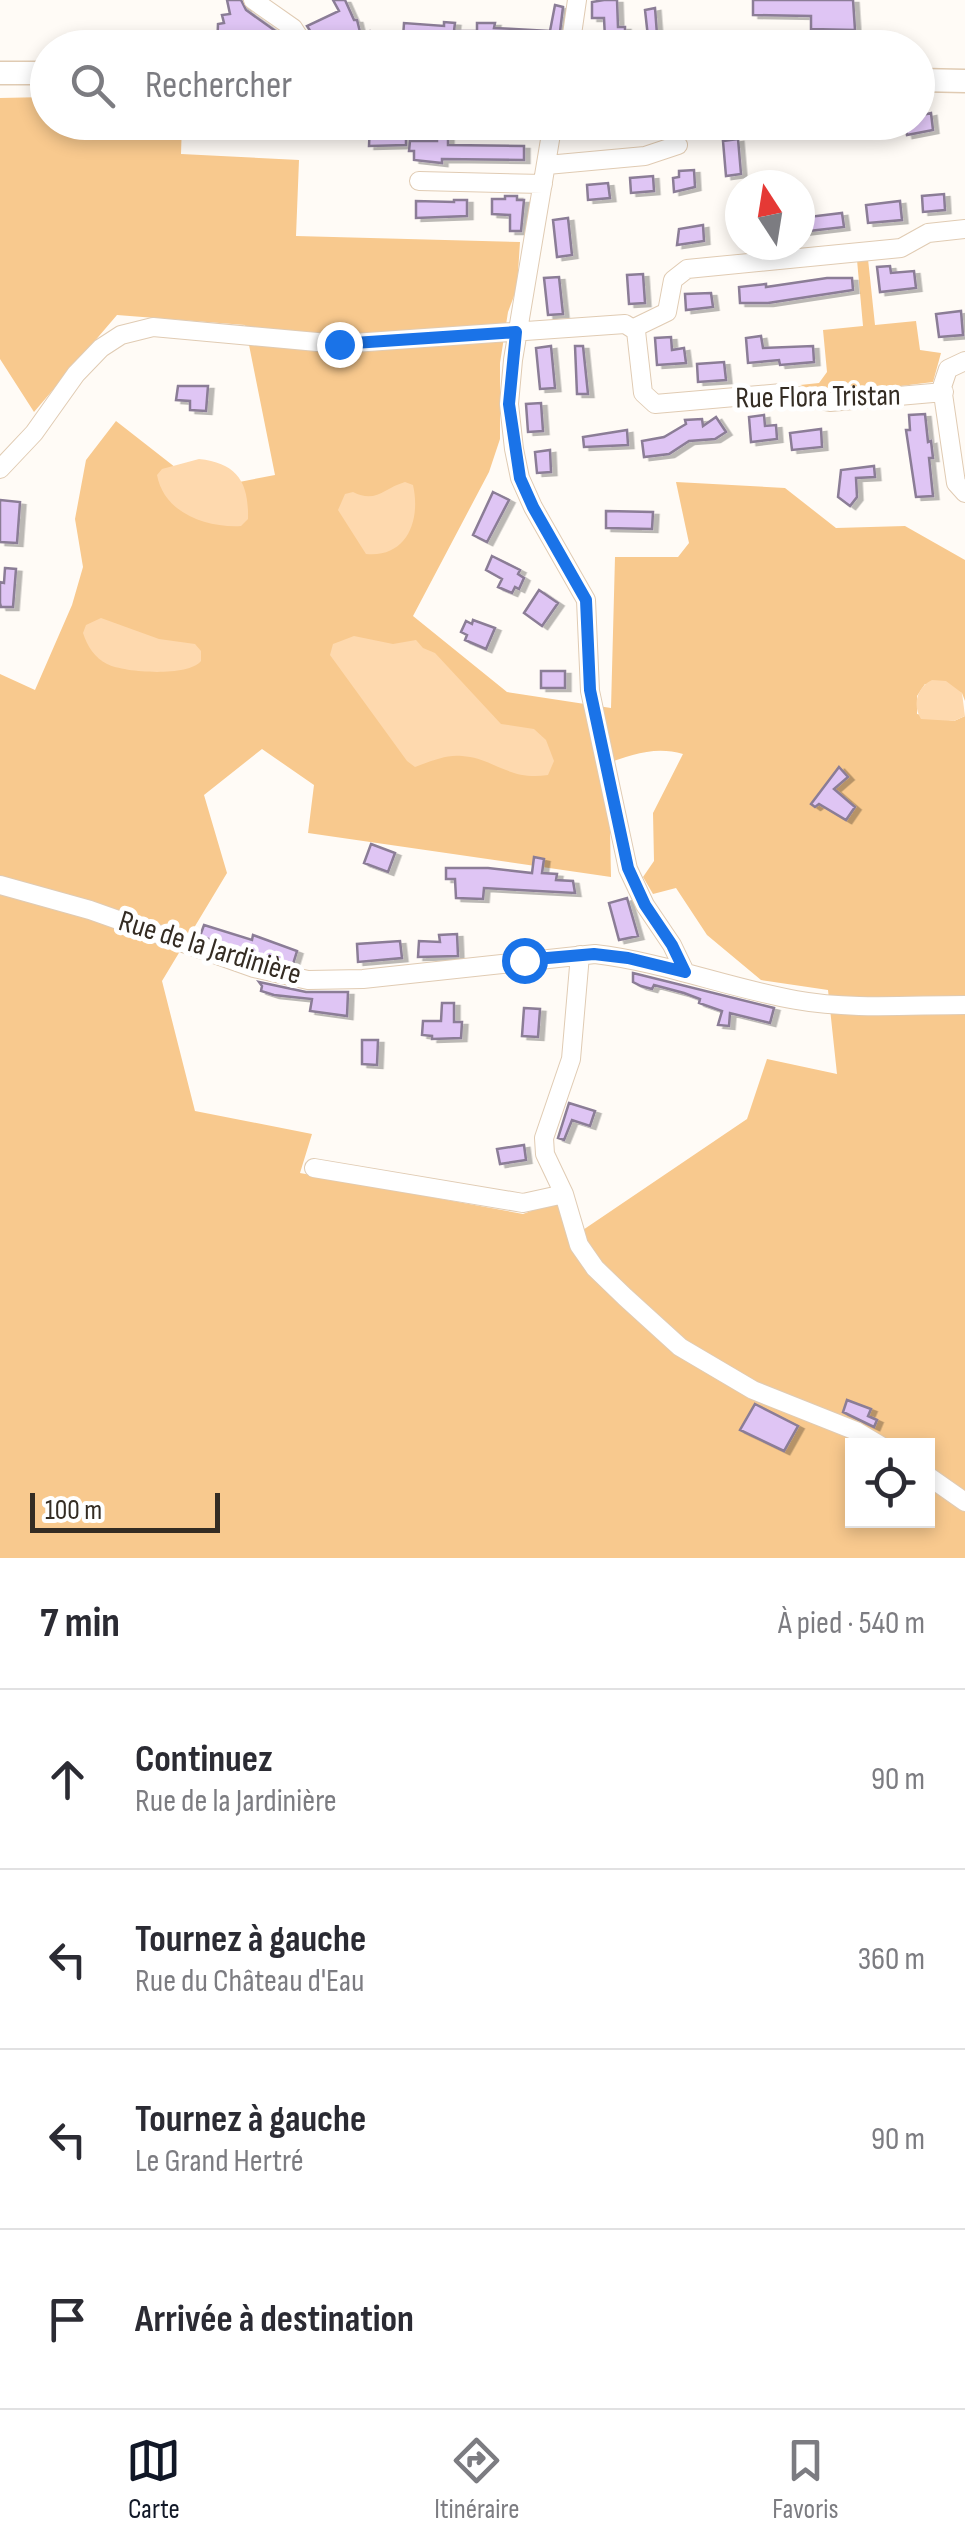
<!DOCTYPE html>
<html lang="fr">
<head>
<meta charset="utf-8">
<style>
	:root { --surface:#fff; --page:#f7f7f7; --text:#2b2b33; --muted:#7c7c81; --line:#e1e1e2; --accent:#111827 }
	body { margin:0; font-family:"Sofia Sans Condensed",sans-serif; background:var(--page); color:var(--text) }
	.controls { position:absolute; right:30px; bottom:30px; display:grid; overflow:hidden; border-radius:0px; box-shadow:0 5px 15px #0003 }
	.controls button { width:90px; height:90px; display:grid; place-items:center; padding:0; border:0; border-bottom:2px solid var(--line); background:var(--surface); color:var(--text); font:50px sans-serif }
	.compass { position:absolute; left:725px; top:170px; width:90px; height:90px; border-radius:50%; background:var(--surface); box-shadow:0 5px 15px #0003; rotate:348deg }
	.scale { position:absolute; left:30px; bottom:25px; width:190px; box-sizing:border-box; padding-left:10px; border:5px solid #342c23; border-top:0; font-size:28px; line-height:35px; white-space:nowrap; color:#342c23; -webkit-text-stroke:8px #fff; paint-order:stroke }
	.stop { position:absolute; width:30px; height:30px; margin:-22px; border:8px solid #1a73e8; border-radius:50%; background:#fff }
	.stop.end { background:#1a73e8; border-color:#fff; box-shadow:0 2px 10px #0008 }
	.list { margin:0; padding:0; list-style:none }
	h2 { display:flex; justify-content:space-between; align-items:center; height:130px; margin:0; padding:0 40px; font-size:42px }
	h2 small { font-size:32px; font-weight:400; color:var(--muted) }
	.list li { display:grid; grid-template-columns:65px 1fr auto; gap:30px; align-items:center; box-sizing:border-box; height:180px; padding:0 40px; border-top:2px solid var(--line) }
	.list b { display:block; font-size:38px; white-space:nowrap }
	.list p { margin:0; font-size:32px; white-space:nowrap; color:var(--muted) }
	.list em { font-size:32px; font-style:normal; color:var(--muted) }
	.icon { flex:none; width:55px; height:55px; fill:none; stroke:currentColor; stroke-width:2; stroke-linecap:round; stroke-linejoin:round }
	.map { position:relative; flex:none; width:965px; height:1558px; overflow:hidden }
	.search { position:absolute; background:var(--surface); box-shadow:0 5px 15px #0003; left:30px; right:30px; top:30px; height:110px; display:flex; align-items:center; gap:25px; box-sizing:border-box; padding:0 35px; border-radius:55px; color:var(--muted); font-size:38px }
	.sheet { height:850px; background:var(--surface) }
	nav { display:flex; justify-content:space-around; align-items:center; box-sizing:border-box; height:140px; border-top:2px solid var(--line); background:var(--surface); font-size:28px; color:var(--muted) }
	nav a { display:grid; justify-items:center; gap:5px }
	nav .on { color:var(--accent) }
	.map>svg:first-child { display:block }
	.green { fill:#f8c98e; fill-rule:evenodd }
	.water { fill:#fed9ae }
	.building { fill:#dfc5f4; stroke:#8b7d96; stroke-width:2.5; filter:url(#shadow) }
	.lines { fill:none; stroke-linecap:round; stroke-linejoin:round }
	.minor-casing { stroke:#e0cbb3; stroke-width:20 }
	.major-casing { stroke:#e0cbb3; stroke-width:25 }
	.minor { stroke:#fff; stroke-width:18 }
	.major { stroke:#fff; stroke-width:22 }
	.route { stroke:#1a73e8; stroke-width:12 }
	.labels { text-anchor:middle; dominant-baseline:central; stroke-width:10; stroke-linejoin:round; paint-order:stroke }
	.street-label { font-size:30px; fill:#342c23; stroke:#fff }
</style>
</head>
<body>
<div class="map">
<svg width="965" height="1558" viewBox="0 0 965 1558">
	<defs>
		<filter id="shadow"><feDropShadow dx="5.5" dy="3" stdDeviation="0" flood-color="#0004"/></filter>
	</defs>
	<rect width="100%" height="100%" fill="#fffbf6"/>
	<path class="green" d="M47,97l1,25 134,1 -1,31 118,6 -3,76 224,6 -3,46 -9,24 -8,51v76l-11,33 -76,144 94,76 104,16 4,-151h63l11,-14 -13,-61 109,6 51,40 69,-2 60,34v141l-3,-8 -37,-9 -8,12v18l37,7 11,-5v842h-965v-884l35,16 37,-85 11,-38 -8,-48 11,-59 30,-39 87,68 72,-14 -30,-150 -128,-10 -83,97 -34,-53v-261zM262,749l52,36 -6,48 303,44 -1,-47 -10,-64c27,-10 54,-21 83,-12l-30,59 1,48 -11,16 10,17 23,-6 31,47 54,45 67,10 9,84 -70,-15 -20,60 -170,115 -22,-32 -32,12 -223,-41 12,-39 -117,-23 -33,-130 65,-108 -23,-78zM852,1446h76v74h-76z
		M868,259l7,66 41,-4 4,29 21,3 -8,29 -105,13 -28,-10 19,-2 8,-11 -4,-42 40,-4 -6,-66z"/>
	<path class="water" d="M199,459c38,4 50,23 49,60l-7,7c-35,2 -77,-13 -84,-51l5,-6z
		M405,482l8,3c8,35 -6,73 -47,69l-28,-44 7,-16 8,-2c23,12 31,-4 52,-10z
		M101,618l58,21 36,5 6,7v10c-13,16 -76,12 -94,3 -12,-6 -20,-18 -24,-31l3,-8z
		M354,636l39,8 23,-4 7,8 12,5 66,71 33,5 12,11 8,21 -6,14c-40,6 -54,-17 -86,-19 -16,-2 -33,6 -47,11l-8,-6 -77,-106 3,-11z
		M932,680l14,1 16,12 3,23 -11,5 -33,-2c-9,-14 -4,-32 11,-39z"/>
	<path class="building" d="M227,0h14l5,10 38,27 5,9 -72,2 1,-24 6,-1 -2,-8 8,-1z
		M333,0h12l9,20h3l3,12 10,-1 7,17h-13v-3l-43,3 -14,-22 32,-15z
		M604,0h13l1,27h7v11l23,-1 -3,-27 10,-2 3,40h-75l1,-10h21l-1,-20h-12v-16z
		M753,0h100l2,30 -44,-1v-13l-58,-1z
		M555,5l8,2 -5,41h-164l1,-10h8l1,-15 40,3v-4l11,1 -1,8h23v-8h18l-1,5 56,3z
		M710,37l21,1 11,10h-42v-9z
		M931,113l2,17 -26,5 -2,-13h13v-6z
		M370,122l36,3v20l-37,1z
		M437,135h11v10l76,1v14l-82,-1v4l-28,-3v-9h-5l1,-10h27z
		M738,139l3,35 -15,2 -3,-35z
		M694,170l1,17 -21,5 -1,-14 6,-1v-6z
		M653,176l1,15 -23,2 -1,-15z
		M608,183l2,15 -22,2 -1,-15z
		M944,194l1,16 -22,2 -1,-16z
		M505,196h12v4h7l-3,31h-11v-16l-18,-1v-15h13z
		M454,200h13v16l-51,2v-17l38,1z
		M900,201l2,19 -34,3 -2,-18z
		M842,213l2,14 -44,5v-14z
		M568,218l4,37 -15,2 -4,-37z
		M703,225l1,16 -27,4 2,-16z
		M890,266l1,7 23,-2 2,17 -36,4 -3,-25z
		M643,274l2,29 -16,1 -2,-29z
		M559,277l4,37 -15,1 -4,-37z
		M827,278h25l1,12 -85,13h-28l-1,-16 27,-3v3z
		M711,293l2,14 -27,3 -1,-16z
		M961,311l2,24 -24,2 -3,-23z
		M761,336l2,12 50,-2 1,16 -34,3 -1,-5 -31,3 -2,-25z
		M671,337l1,13 12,-2 2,15 -29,2 -2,-27z
		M551,346l4,42 -15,1 -4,-41z
		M575,346h8l5,48h-11z
		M724,362l2,18 -28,2 -1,-18z
		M178,386h30l-2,25 -16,-1v-9l-14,-1z
		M541,403l2,28 -15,1 -2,-28z
		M925,414l3,28 3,-1 2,17h-4l4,38 -17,1 -10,-67h4l-1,-15z
		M764,415l1,11 11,-1 1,14 -26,3 -2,-25z
		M716,417l10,15 -11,7 -26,2 -20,13 -25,3 -2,-16 22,-4 22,-13 -1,-4 17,-1 1,7z
		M821,429l1,18 -30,3 -2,-17z
		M627,430l1,15 -44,2 -1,-10z
		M550,450l1,22 -14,1 -2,-21z
		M874,466l1,11 -19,1 1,19 -7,9 -12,-9 3,-27z
		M493,492l16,8 -22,42 -14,-7z
		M0,500l20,2 -3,41 -17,-1z
		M606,511l47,1 -1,17 -46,-1z
		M492,556l28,14 -2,4 6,4 -5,11 -4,-2 -3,6 -14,-6 4,-8 -16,-9z
		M5,568l11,1 -3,38h-12l-1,-4v-21l4,1z
		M539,590l19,13 -16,23 -18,-13z
		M473,620l22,8 -9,21 -21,-9 2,-5 -6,-3 5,-11 6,3z
		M541,671h24v17h-24z
		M839,767l9,10 -14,12 21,18 -9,13 -27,-16 -4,3 -4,-3z
		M371,844l24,9 -7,19 -24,-9z
		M534,857l10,2 -2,14 15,1 -1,6 17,1 2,12 -91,-5 -1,11 -27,-1 -1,-19h-9v-11h42l44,5z
		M627,898l11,38 -19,4 -10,-37z
		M204,925l48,15 1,-5 44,16 -4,13 -36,-8 -57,-20z
		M457,934l1,22 -40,1 1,-16 21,1 -1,-7z
		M400,941l2,17 -44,4 -1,-18z
		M633,973l141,35 -4,15 -40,-10 -1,13 -11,-1 4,-14 -23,-8 1,-4 -16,-6 -30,-8 -2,4 -11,-3 -8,-4z
		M259,982l47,10h42l-1,24 -37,-5 2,-12 -38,-4 -13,-4 1,-5z
		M442,1003h12v19h8l-1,16 -29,1v-3l-10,-1 1,-14h18z
		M524,1008l16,1 -2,28 -16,-1z
		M362,1040h16l-1,25 -15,-1z
		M569,1103l26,8 -5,15 -18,-6 -8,20 -6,-2z
		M524,1145l2,15 -26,4 -3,-15z
		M847,1400l24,9 -3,7 9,4 -3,7 -31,-15z
		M755,1404l43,22 -14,25 -44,-21z"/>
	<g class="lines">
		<g class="minor-casing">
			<path id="minor" d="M253,0l40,28 13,20
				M570,48l7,-48
				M553,122l-40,238 -4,44 5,45 6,29 13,29 53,93 4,91 38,178 17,36 27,40 13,27
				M547,165l98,-9 33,-11
				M419,181l124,3
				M634,328l33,-16 6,-32 14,-11 214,-21 27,-15 37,-4
				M965,361l-17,8 -6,18 14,96 9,10
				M0,469l34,-36 42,-59 25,-26 20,-13 32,-8 186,17 286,-20 11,7 7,62 12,11 127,-11 48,9 114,-10
				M0,885l90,25 164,58 54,12 55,-1 232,-25c68,8 133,34 201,46 55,10 113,5 169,5
				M580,955l-9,104 -27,79 1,16 19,40 15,51 16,23 30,29 55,50 73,43 103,41 25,15
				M314,1168l209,35 41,-9
				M928,1476l37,26"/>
		</g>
		<g class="major-casing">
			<path id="major" d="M0,73h48
				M918,80l47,1"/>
		</g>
		<use href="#minor" class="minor"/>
		<use href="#major" class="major"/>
	</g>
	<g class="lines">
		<path class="route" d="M339,344l177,-12 -7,72 11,74 13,29 53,93 4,90 38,178 17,37 27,40 13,27 -57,-14 -34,-4 -70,6"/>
	</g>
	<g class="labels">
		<g class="street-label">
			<text transform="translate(818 397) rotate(-1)">Rue Flora Tristan</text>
			<text transform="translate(210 948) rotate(17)">Rue de la Jardinière</text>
		</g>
	</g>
</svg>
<div class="controls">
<button><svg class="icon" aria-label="locate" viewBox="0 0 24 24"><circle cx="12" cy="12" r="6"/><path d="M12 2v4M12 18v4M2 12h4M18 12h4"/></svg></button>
</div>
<svg class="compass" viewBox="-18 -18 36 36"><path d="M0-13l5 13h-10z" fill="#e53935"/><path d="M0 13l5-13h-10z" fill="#7c7c81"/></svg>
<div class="scale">100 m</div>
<div class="stop" style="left:524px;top:960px"></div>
<div class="stop end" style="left:339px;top:344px"></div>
<div class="search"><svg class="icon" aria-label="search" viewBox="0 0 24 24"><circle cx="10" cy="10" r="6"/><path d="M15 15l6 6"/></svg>Rechercher</div>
</div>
<section class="sheet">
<h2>7 min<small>À pied · 540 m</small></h2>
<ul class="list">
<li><svg class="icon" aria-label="ahead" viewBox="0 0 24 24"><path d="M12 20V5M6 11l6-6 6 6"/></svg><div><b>Continuez</b><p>Rue de la Jardinière</p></div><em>90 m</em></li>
<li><svg class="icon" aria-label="left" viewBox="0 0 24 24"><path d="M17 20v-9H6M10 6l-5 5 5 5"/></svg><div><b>Tournez à gauche</b><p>Rue du Château d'Eau</p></div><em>360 m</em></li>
<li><svg class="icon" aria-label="left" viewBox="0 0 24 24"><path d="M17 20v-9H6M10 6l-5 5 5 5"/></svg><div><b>Tournez à gauche</b><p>Le Grand Hertré</p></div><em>90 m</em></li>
<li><svg class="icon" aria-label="arrive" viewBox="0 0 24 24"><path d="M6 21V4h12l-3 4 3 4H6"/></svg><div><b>Arrivée à destination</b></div></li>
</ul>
</section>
<nav>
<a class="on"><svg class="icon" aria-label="map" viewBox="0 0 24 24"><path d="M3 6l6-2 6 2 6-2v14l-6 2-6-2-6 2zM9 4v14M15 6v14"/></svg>Carte</a>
<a><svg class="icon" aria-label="directions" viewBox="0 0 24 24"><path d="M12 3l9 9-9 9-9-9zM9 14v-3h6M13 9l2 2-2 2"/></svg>Itinéraire</a>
<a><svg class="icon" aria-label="saved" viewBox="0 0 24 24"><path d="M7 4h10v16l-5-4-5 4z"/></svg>Favoris</a>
</nav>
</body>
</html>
